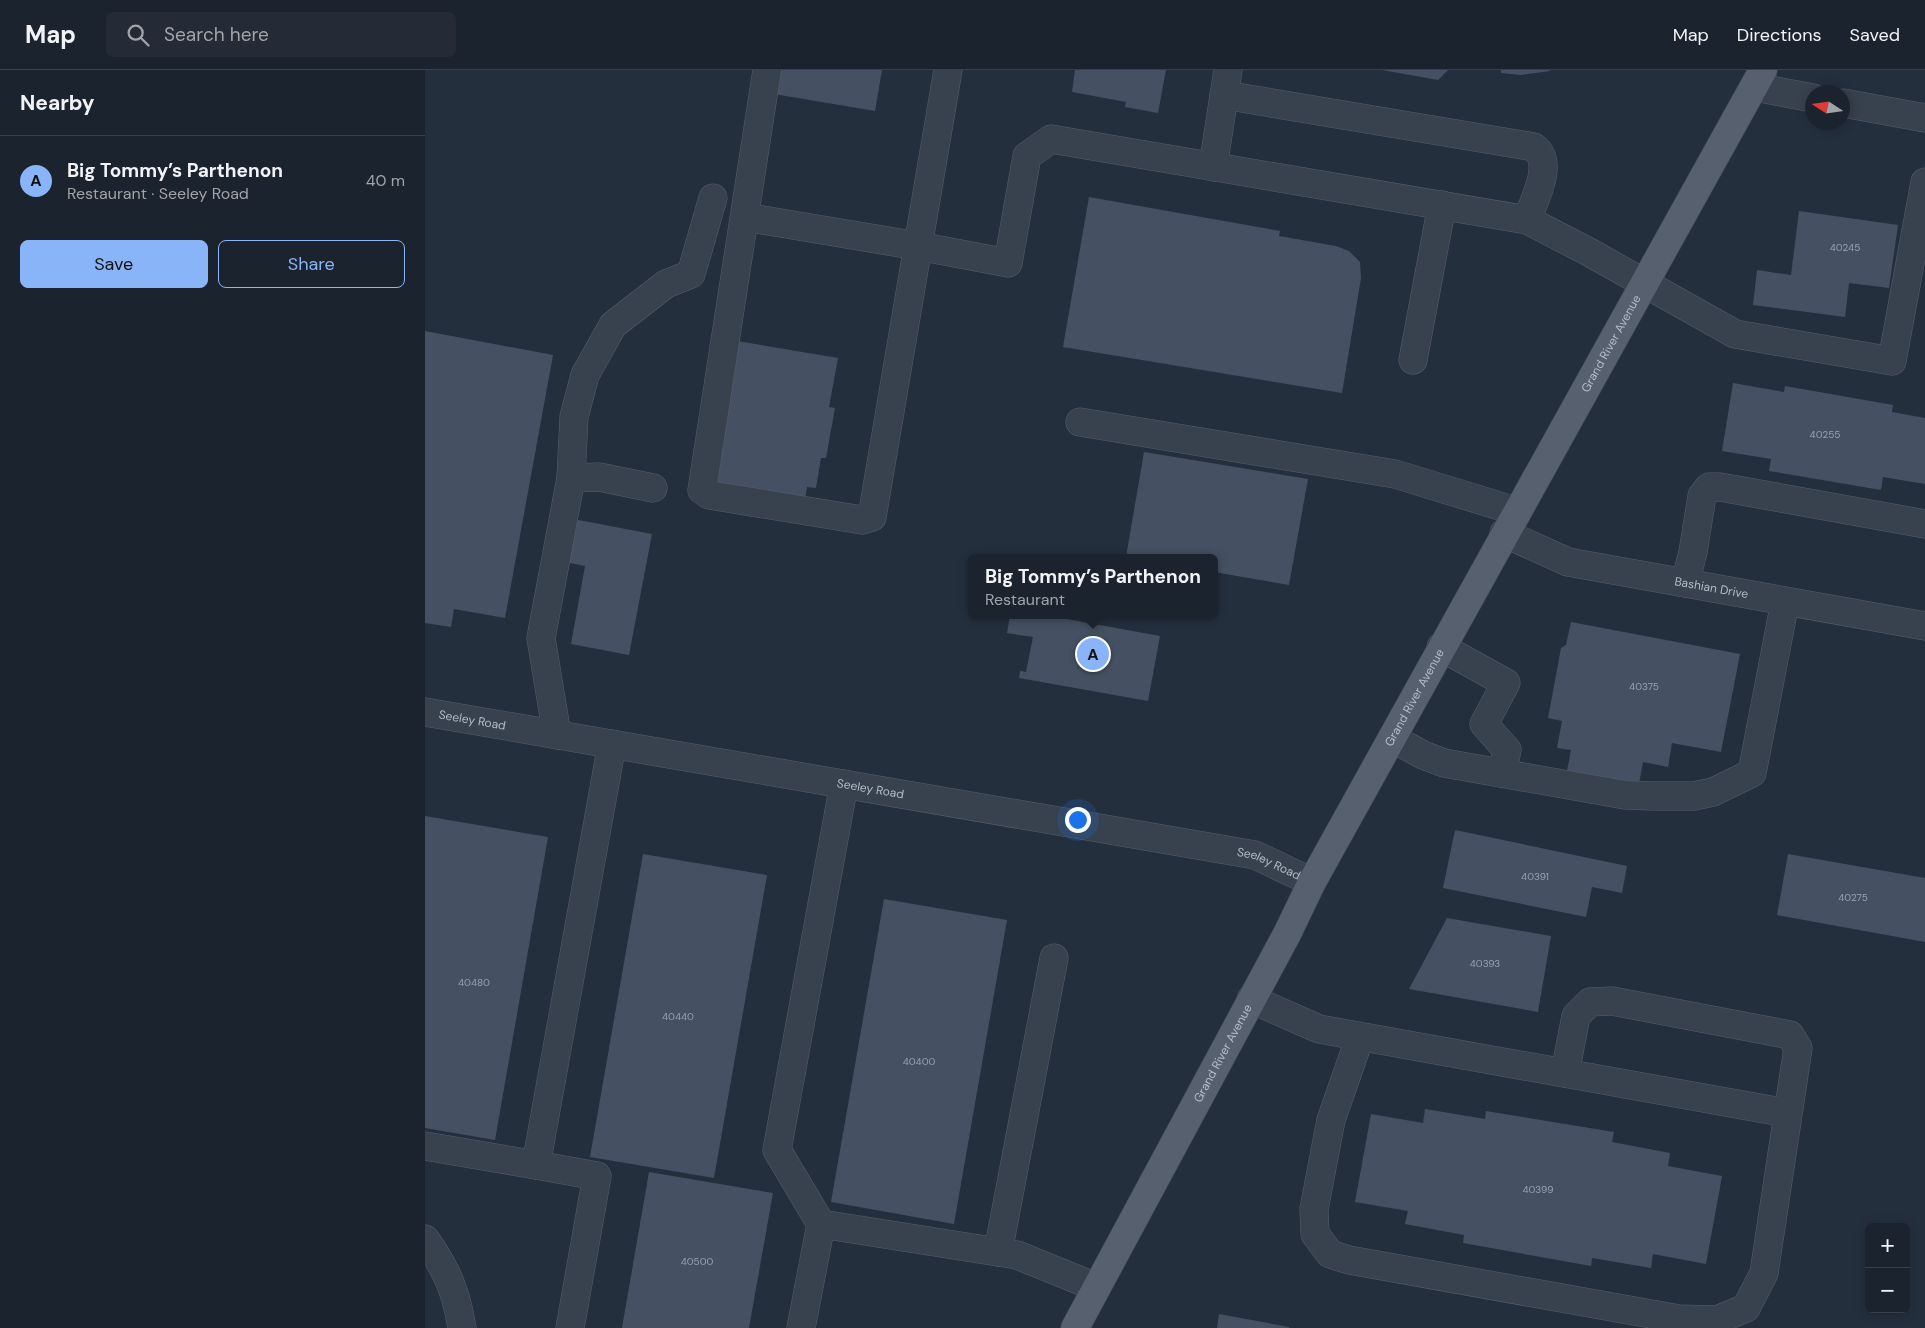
<!DOCTYPE html>
<html lang="en">
<head>
<meta charset="utf-8">
<style>
	:root { --surface:#1b232e; --page:#242b36; --text:#f1f3f6; --muted:#a0a4aa; --line:#39404a; --accent:#8ab4f8 }
	body { margin:0; font-family:"DM Sans",sans-serif; background:var(--page); color:var(--text) }
	.controls { position:absolute; right:15px; bottom:15px; display:grid; overflow:hidden; border-radius:8px; box-shadow:0 2px 12px #0003 }
	.controls button { width:45px; height:45px; display:grid; place-items:center; padding:0; border:0; border-bottom:1px solid var(--line); background:var(--surface); color:var(--text); font:25px sans-serif }
	.compass { position:absolute; left:1380px; top:15px; width:45px; height:45px; border-radius:50%; background:var(--surface); box-shadow:0 2px 12px #0003; rotate:282deg }
	.you { position:absolute; left:652px; top:749px; width:18px; height:18px; margin:-12px; border:4px solid #fff; border-radius:50%; background:#1a73e8; box-shadow:0 0 0 8px #1a73e833 }
	.badge { display:grid; place-items:center; width:32px; height:32px; border-radius:50%; background:var(--accent); color:#111; font-size:16px; font-weight:700 }
	.pin { position:absolute; translate:-50% -50%; border:2px solid #fff; box-shadow:0 1px 5px #0006 }
	.popup { position:absolute; left:543px; top:484px; width:250px; height:65px; box-sizing:border-box; display:grid; place-content:center; border-radius:8px; background:var(--surface); filter:drop-shadow(0 1px 4px #0005); font-size:16px; white-space:nowrap; color:var(--muted) }
	.popup b { font-size:19px; color:var(--text) }
	.popup::after { content:''; position:absolute; left:50%; top:100%; margin-left:-10px; border:10px solid transparent; border-top-color:var(--surface) }
	.list { margin:0; padding:0; list-style:none }
	h2 { display:flex; justify-content:space-between; align-items:center; height:65px; margin:0; padding:0 20px; font-size:21px }
	h2 small { font-size:16px; font-weight:400; color:var(--muted) }
	.list li { display:grid; grid-template-columns:32px 1fr auto; gap:15px; align-items:center; box-sizing:border-box; height:90px; padding:0 20px; border-top:1px solid var(--line) }
	.list b { display:block; font-size:19px; white-space:nowrap }
	.list p { margin:0; font-size:16px; white-space:nowrap; color:var(--muted) }
	.list em { font-size:16px; font-style:normal; color:var(--muted) }
	.actions { display:flex; gap:10px; padding:15px 20px }
	.actions a { flex:1; padding:11px 0; border:1px solid var(--accent); border-radius:8px; text-align:center; font-size:18px; color:var(--accent) }
	.actions .main { background:var(--accent); color:#111 }
	.icon { flex:none; width:28px; height:28px; fill:none; stroke:currentColor; stroke-width:2; stroke-linecap:round; stroke-linejoin:round }
	.map { position:relative; flex:none; width:1500px; height:1258px; overflow:hidden }
	header { display:flex; align-items:center; gap:30px; box-sizing:border-box; height:70px; padding:0 25px; background:var(--surface); border-bottom:1px solid var(--line) }
	header strong { font-size:24px }
	nav { display:flex; gap:28px; margin-inline-start:auto; font-size:18px }
	.search { width:350px; height:45px; background:var(--page); display:flex; align-items:center; gap:12px; box-sizing:border-box; padding:0 18px; border-radius:8px; color:var(--muted); font-size:19px }
	main { display:flex }
	aside { flex:1; background:var(--surface) }
	.map>svg:first-child { display:block }
	.building { fill:#455162 }
	.lines { fill:none; stroke-linecap:round; stroke-linejoin:round }
	.minor-casing { stroke:#565f6c; stroke-width:29 }
	.major-casing { stroke:#414a57; stroke-width:29 }
	.minor { stroke:#38414e; stroke-width:28 }
	.major { stroke:#56606e; stroke-width:28 }
	.labels { text-anchor:middle; dominant-baseline:central; stroke-width:4; stroke-linejoin:round; paint-order:stroke }
	.number-label { font-size:10px; fill:#98a1af }
	.street-label { font-size:12px; fill:#b4bcc9; stroke:#1d2633 }
</style>
</head>
<body>
<header>
<strong>Map</strong>
<div class="search"><svg class="icon" aria-label="search" viewBox="0 0 24 24"><circle cx="10" cy="10" r="6"/><path d="M15 15l6 6"/></svg>Search here</div>
<nav><a>Map</a><a>Directions</a><a>Saved</a></nav>
</header>
<main>
<aside>
<h2>Nearby<small></small></h2>
<ul class="list">
<li><span class="badge">A</span><div><b>Big Tommy’s Parthenon</b><p>Restaurant · Seeley Road</p></div><em>40 m</em></li>
</ul>
<div class="actions"><a class="main">Save</a><a>Share</a></div>
</aside>
<div class="map">
<svg width="1500" height="1258" viewBox="0 0 1500 1258">
	<rect width="100%" height="100%" fill="#242f3e"/>
	<path class="building" d="M353,0h104l-7,41 -101,-17z
		M650,0h91l-8,43 -33,-6 1,-5 -54,-10z
		M957,0h66l-10,10z
		M1076,0h48l1,1 -29,4 -20,-2z
		M664,127l191,34 -1,5 57,10 13,5 11,11 1,16 -19,115 -279,-46z
		M1374,141l99,14 -9,63 -40,-5 -4,34 -92,-12 4,-35 34,5z
		M0,261l128,24 -48,263 -51,-9 -3,18 -26,-4z
		M312,271l101,17 -9,49 6,1 -9,50h-5l-5,30 -9,-1 -3,18 -92,-16z
		M1308,313l51,9 1,-6 108,19 -1,7 33,6v66l-42,-7 -2,13 -112,-19 2,-12 -49,-8z
		M719,382l164,27 -19,106 -75,-13v-14l-88,-1z
		M143,448l84,16 -23,121 -58,-11 14,-78 -25,-5z
		M585,545h35l115,21 -12,65 -129,-23 1,-7 6,1 7,-35 -26,-4z
		M1146,552l169,32 -19,98 -49,-9 -4,24 -25,-5 -5,27 -72,-13 5,-26 -14,-2 5,-27 -14,-3 13,-70 5,-3z
		M0,746l123,21 -53,303 -70,-12z
		M1030,760l172,36 -5,27 -30,-6 -6,30 -143,-29z
		M218,784l124,21 -53,303 -124,-21z
		M1363,784l137,24v64l-148,-27z
		M459,829l123,21 -53,304 -123,-22z
		M1022,848l104,18 -13,76 -129,-23z
		M1000,1039l60,10 1,-8 128,21 -2,10 58,11 -2,13 54,10 -16,88 -53,-10 -2,14 -59,-10 -1,8 -128,-23 1,-8 -59,-11 3,-13 -53,-9 16,-88 52,9z
		M224,1102l124,21 -24,135h-127z
		M794,1244l70,13v1h-72z"/>
	<g class="lines">
		<g class="minor-casing">
			<g id="minor">
				<path d="M523,0l-30,176 90,17 19,-107 24,-17 476,81 62,32 146,82 157,27 33,-179"/>
				<path d="M1329,17l59,11"/>
				<path d="M799,25l310,52c21,16 0,53 -7,73"/>
				<path d="M1418,33l82,15"/>
				<path d="M788,97l15,-97"/>
				<path d="M320,147l173,29 -46,271 -10,3 -153,-25 -7,-5 65,-420"/>
				<path d="M988,290l29,-155"/>
				<path d="M655,352l315,52 121,37"/>
				<path d="M146,408l28,-1 54,11"/>
				<path id="s1" d="M1079,463l64,29 357,64"/>
				<path d="M1260,513l8,-31 9,-56 7,-9h11l205,37"/>
				<path d="M1016,577l65,36 -22,41 23,26 -5,23"/>
				<path id="s2" d="M0,642l830,143 57,27"/>
				<path d="M132,665l-16,-97 30,-160 3,-61 11,-42 28,-50 53,-41 25,-10 22,-76"/>
				<path d="M967,668l31,17 21,8 181,32 28,1h41l19,-4 39,-19 33,-171"/>
				<path d="M826,929l68,30 468,84"/>
				<path d="M935,967l-29,83 -17,89 1,25 15,20 19,6 330,59 38,1 29,-12 18,-35 34,-225 -8,-13 -178,-34 -22,1 -14,14 -11,57"/>
				<path d="M0,1076l111,19 76,-421"/>
				<path d="M111,1095l61,11 -27,152"/>
				<path d="M396,1154l196,31 79,32"/>
				<path d="M0,1169c22,31 31,52 37,89"/>
				<path d="M573,1182l56,-294"/>
				<path d="M376,1258l20,-104 -44,-74 67,-366"/>
			</g>
		</g>
		<g class="major-casing">
			<g id="major">
				<path id="s3" d="M650,1258l212,-394 25,-52 451,-812"/>
			</g>
		</g>
		<use href="#minor" class="minor"/>
		<use href="#major" class="major"/>
	</g>
	<g class="labels">
		<g class="number-label">
			<text x="1420" y="177">40245</text>
			<text x="1400" y="364">40255</text>
			<text x="1219" y="616">40375</text>
			<text x="1110" y="806">40391</text>
			<text x="1428" y="827">40275</text>
			<text x="1060" y="893">40393</text>
			<text x="49" y="912">40480</text>
			<text x="253" y="946">40440</text>
			<text x="494" y="991">40400</text>
			<text x="1113" y="1119">40399</text>
			<text x="272" y="1191">40500</text>
		</g>
		<g class="street-label">
			<text stroke="none"><textPath href="#s3" startOffset="1121">Grand River Avenue</textPath></text>
			<text stroke="none"><textPath href="#s1" startOffset="216">Bashian Drive</textPath></text>
			<text stroke="none"><textPath href="#s3" startOffset="716">Grand River Avenue</textPath></text>
			<text stroke="none"><textPath href="#s2" startOffset="48">Seeley Road</textPath></text>
			<text stroke="none"><textPath href="#s2" startOffset="452">Seeley Road</textPath></text>
			<text stroke="none"><textPath href="#s2" startOffset="858">Seeley Road</textPath></text>
			<text stroke="none"><textPath href="#s3" startOffset="312">Grand River Avenue</textPath></text>
		</g>
	</g>
</svg>
<div class="controls">
<button>+</button>
<button>−</button>
</div>
<svg class="compass" viewBox="-18 -18 36 36"><path d="M0-13l5 13h-10z" fill="#e53935"/><path d="M0 13l5-13h-10z" fill="#a0a4aa"/></svg>
<div class="you"></div>
<div class="pin badge" style="left:668px;top:584px">A</div>
<div class="popup"><b>Big Tommy’s Parthenon</b>Restaurant</div>
</div>
</main>
</body>
</html>
